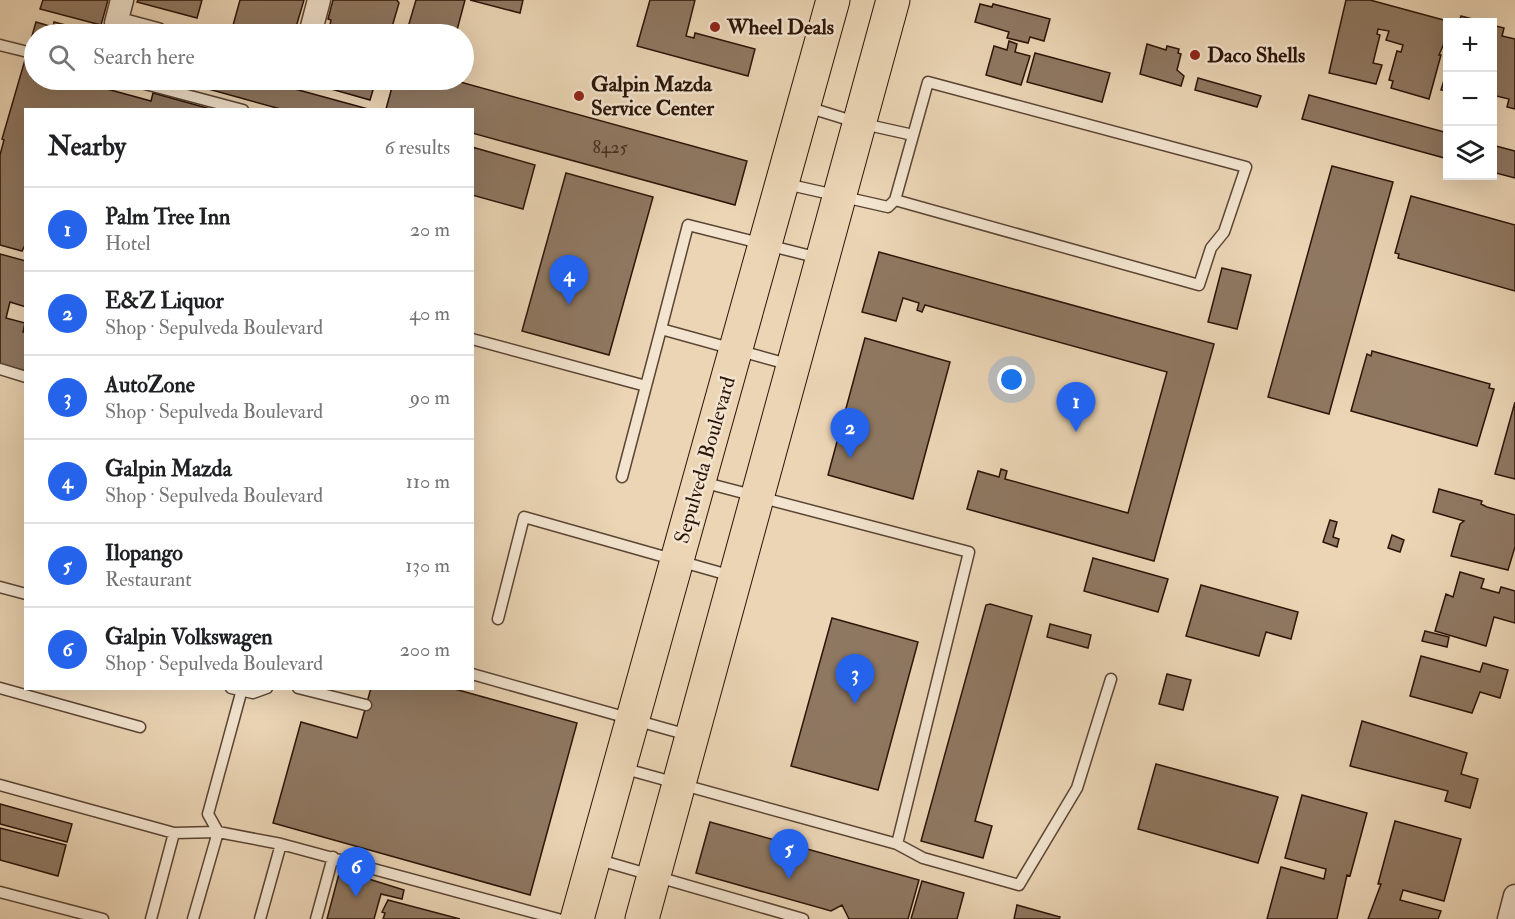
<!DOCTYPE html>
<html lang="en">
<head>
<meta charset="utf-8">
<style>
	:root { --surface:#fff; --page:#f2f2f2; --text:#202124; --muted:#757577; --line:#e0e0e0; --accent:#2563eb }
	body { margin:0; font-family:"IM FELL Double Pica",serif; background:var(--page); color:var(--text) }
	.controls { position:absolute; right:18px; top:18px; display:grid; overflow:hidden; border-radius:0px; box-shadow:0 6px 24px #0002 }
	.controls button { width:54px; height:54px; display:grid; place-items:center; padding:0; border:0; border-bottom:2px solid var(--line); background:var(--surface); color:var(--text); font:30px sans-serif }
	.you { position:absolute; left:1012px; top:380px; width:21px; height:21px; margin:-15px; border:4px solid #fff; border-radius:50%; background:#1a73e8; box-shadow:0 0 0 9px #1a73e833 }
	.badge { display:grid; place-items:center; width:39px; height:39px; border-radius:50%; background:var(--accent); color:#fff; font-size:20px; font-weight:700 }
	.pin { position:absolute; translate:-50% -50px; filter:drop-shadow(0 2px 3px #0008) }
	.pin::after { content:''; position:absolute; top:32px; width:21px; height:18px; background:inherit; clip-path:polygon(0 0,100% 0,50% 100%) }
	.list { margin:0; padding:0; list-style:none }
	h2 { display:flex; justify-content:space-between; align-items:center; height:78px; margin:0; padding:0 24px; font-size:26px }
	h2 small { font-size:20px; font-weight:400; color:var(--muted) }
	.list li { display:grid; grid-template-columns:39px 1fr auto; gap:18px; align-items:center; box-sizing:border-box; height:84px; padding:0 24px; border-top:2px solid var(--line) }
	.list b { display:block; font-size:22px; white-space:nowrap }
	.list p { margin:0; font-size:20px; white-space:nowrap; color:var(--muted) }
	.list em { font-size:20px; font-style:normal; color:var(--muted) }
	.icon { flex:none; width:33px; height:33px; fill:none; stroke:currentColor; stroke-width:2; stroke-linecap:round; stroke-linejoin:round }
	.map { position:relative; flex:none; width:1515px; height:919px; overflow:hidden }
	.search { position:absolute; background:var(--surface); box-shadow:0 6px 24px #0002; left:24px; top:24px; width:450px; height:66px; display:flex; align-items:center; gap:15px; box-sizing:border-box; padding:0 21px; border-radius:33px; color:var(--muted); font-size:22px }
	.panel { position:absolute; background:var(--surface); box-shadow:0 6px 24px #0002; left:24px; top:108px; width:450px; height:582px; border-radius:0px }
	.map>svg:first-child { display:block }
	.building { fill:#8f7862; stroke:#2b1408; stroke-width:1.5 }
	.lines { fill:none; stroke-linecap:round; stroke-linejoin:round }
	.lane-casing { stroke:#5b4433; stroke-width:13 }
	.street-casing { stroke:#5b4433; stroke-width:25 }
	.primary-casing { stroke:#2b1408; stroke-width:35 }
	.lane { stroke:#f2e4cf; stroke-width:10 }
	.street { stroke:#f2e4cf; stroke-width:22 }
	.primary { stroke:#ebd5b5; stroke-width:33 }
	.poi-dot { fill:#8f2418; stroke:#f2e4cf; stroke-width:2 }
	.labels { text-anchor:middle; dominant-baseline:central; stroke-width:5; stroke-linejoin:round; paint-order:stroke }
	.number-label { font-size:18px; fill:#442d1e }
	.poi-label { font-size:21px; font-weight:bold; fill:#2b1408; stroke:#f2e4cf; text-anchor:start }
	.street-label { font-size:21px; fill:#2b1408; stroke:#f2e4cf }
</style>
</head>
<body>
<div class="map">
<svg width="1515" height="919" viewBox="0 0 1515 919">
	<rect width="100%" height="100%" fill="#ebd5b5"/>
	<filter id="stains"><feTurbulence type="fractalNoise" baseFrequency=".00333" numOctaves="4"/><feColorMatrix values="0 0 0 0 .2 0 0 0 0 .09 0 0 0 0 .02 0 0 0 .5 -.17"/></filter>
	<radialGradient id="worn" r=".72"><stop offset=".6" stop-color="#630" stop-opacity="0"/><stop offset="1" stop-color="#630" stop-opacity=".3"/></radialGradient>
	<path class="building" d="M43,0h65l-7,25 -61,-16z
		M138,0h64l-5,18 -60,-16z
		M240,0h64l-10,34h-40l-22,-5z
		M333,0h64l2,3 -9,31h-66l2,-5 3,1 2,-10 -3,-1z
		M416,0h49l-9,34h-50z
		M470,0h53l-3,13z
		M650,0h45l-9,36 8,2 1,-5 60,16 -7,27 -111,-30z
		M1346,0h24l81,22h-3v12l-9,21h2l-12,44 -38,-11 2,-7 -4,-1 8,-29 4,1 2,-7 -17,-5 3,-9 -11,-2 -1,5 3,1 -7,28 9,2 -6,19 -47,-11z
		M980,4l12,3 1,-3 57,15 -6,22 -14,-4 -2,6 -21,-5 2,-6 -34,-10z
		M1461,16l23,6h-25z
		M36,22l17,5 1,-5 45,12h-65v46h40l77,21 2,-8 61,17h-188v133l-4,8 -22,-6v-90l4,-15 -2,-1z
		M1492,25l12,3 -2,8 13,3v70l-8,-2 2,-8 -17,-4z
		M1009,41l8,3 -2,8 15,4 -9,29 -35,-10 8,-29 13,4z
		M1147,44l19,6 1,-4 12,3 -1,4 3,1 -4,16 7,6 -3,10 -41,-12z
		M1035,53l75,20 -8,29 -75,-20z
		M1448,67v24l-7,-1z
		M1198,78l63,18 -4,11 -62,-17z
		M176,80h86l106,29 -84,1z
		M311,80h65l-6,20 -60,-17z
		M394,80h59l294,81 -12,44 -263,-72v-23l-86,-1z
		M1309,95l139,38v26l-146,-40z
		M1492,145l23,6v27l-23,-6z
		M472,147l63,18 -12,44 -51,-14z
		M1332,166l61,16 -64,232 -61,-17z
		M566,173l87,24 -44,158 -87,-24z
		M1411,196l104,29v66l-117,-33 1,-4 -4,-1z
		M879,252l335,92 -60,217 -187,-52 11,-38 21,6 2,-8 6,2 -2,8 123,34 39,-141 -242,-67 -3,7 -5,-2 2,-7 -16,-5 -7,23 -34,-9z
		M0,254l26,7v46l-16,-5 -4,16 19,5 -2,9 3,1v38l-26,-7z
		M1222,268l29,7 -14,54 -29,-7z
		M865,338l85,24 -37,137 -85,-24z
		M1372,351l118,33 -1,4 5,1 -17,57 -126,-35 16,-57 4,2z
		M1515,402v77l-20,-5z
		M1439,489l43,12 -1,3 6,3 28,8v32l-7,23 -57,-14 9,-32 4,-3 -31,-9z
		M1330,520l7,2 -4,15 6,2 -2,8 -14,-5z
		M1392,535l12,5 -4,12 -12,-4z
		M1093,558l75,21 -10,33 -74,-21z
		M1460,572l24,7 -3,9 18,5 2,-6 14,4v32l-21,-6 -8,29 -51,-15 11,-37 7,3z
		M1201,585l97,27 -7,27 -25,-7 -7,24 -73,-20z
		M990,604l42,12 -57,205 17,5 -9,32 -62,-17 65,-236z
		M832,618l86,24 -40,148 -87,-24z
		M1050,624l41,11 -3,13 -41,-11z
		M1425,631l24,6 -2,10 -25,-6z
		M1421,656l59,16 3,-9 25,7 -8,28 -20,-6 -8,21 -62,-17z
		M1167,674l24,6 -8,30 -24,-6z
		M371,688h80l126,35 -47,172 -257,-72 28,-101 56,16z
		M1362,721l105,32 -6,21 17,5 -8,29 -25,-7 3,-10 -98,-25z
		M1156,764l122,33 -20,66 -120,-34z
		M1302,795l65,18 -17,63 -3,-1 -10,44h-70l14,-52 43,12 2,-10 -41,-11z
		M0,804l72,20 -5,18 -67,-18z
		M1395,821l66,18 -17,62 -41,-11 -3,10 41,11 -3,8h-70l13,-35h-3z
		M710,822l209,58 -11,39h-59l-7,-14 -11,6 -135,-38z
		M0,828l66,17 -8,31 -58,-16z
		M340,870l64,20 -2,9 -21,-5 -7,25h-47z
		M922,881l42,12 -7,26h-46z
		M388,900l72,19h-77l2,-6 -3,-1z
		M1017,905l43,12 -1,2h-45z"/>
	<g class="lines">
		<g class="lane-casing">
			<path id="lane" d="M0,45l28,7
				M130,80l113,30
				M807,107l52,16 54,12
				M786,184l102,23 7,-7 33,-118 318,85 -22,65 -13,16 -12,37 -304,-85
				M472,339l174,47
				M791,365l-130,-36 27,-104 131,33
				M0,369l26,8
				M622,477l39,-148
				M0,587l26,7
				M498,619l26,-102 208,59
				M472,674l216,61
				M0,688l140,39
				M231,688l22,5 14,-5
				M298,688l68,17
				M622,768l275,76 72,-292 -267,-70
				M0,785l174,48 44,-1 63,12 277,75
				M897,844l26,14 96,27 58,-97 34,-109
				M596,859l207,60
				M0,892l103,27
				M151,919l23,-86
				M193,919l25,-87 -10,-18 33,-121
				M260,919l21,-75
				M316,919l17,-62"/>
		</g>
		<g class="street-casing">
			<path id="street" d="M122,0l-6,23 41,11
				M310,34l9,-34
				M1509,919l6,-23"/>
		</g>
		<g class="primary-casing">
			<path id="primary" d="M577,919l256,-919
				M642,919l251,-919"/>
		</g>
		<use href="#lane" class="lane"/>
		<use href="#street" class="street"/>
		<use href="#primary" class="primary"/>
	</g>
	<g class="poi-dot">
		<circle cx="715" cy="27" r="6"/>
		<circle cx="1195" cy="55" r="6"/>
		<circle cx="579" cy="96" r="6"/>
	</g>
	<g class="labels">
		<g class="number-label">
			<text x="610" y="147">8425</text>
		</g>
		<g class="poi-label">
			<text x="727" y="27">Wheel Deals</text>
			<text x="1207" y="55">Daco Shells</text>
			<text x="591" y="84">Galpin Mazda<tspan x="591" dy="24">Service Center</tspan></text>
		</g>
		<g class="street-label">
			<text transform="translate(705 460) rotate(-74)">Sepulveda Boulevard</text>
		</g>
	</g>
	<rect width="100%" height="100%" filter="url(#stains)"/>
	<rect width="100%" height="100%" fill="url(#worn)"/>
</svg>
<div class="controls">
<button>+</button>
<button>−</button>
<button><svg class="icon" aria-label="layers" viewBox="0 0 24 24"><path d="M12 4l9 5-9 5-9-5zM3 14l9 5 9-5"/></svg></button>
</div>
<div class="you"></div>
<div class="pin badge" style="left:1076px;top:432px">1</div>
<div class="pin badge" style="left:850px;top:458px">2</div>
<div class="pin badge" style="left:855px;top:704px">3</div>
<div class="pin badge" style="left:569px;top:305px">4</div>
<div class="pin badge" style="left:789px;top:879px">5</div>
<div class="pin badge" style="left:356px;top:897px">6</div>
<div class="search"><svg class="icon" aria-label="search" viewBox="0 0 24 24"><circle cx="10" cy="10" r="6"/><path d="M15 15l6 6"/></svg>Search here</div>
<section class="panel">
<h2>Nearby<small>6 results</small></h2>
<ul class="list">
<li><span class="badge">1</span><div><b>Palm Tree Inn</b><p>Hotel</p></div><em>20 m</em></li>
<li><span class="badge">2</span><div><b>E&amp;Z Liquor</b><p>Shop · Sepulveda Boulevard</p></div><em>40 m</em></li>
<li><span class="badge">3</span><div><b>AutoZone</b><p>Shop · Sepulveda Boulevard</p></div><em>90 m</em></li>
<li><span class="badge">4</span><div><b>Galpin Mazda</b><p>Shop · Sepulveda Boulevard</p></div><em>110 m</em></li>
<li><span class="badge">5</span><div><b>Ilopango</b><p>Restaurant</p></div><em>130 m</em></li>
<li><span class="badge">6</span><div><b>Galpin Volkswagen</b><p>Shop · Sepulveda Boulevard</p></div><em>200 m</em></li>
</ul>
</section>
</div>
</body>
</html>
